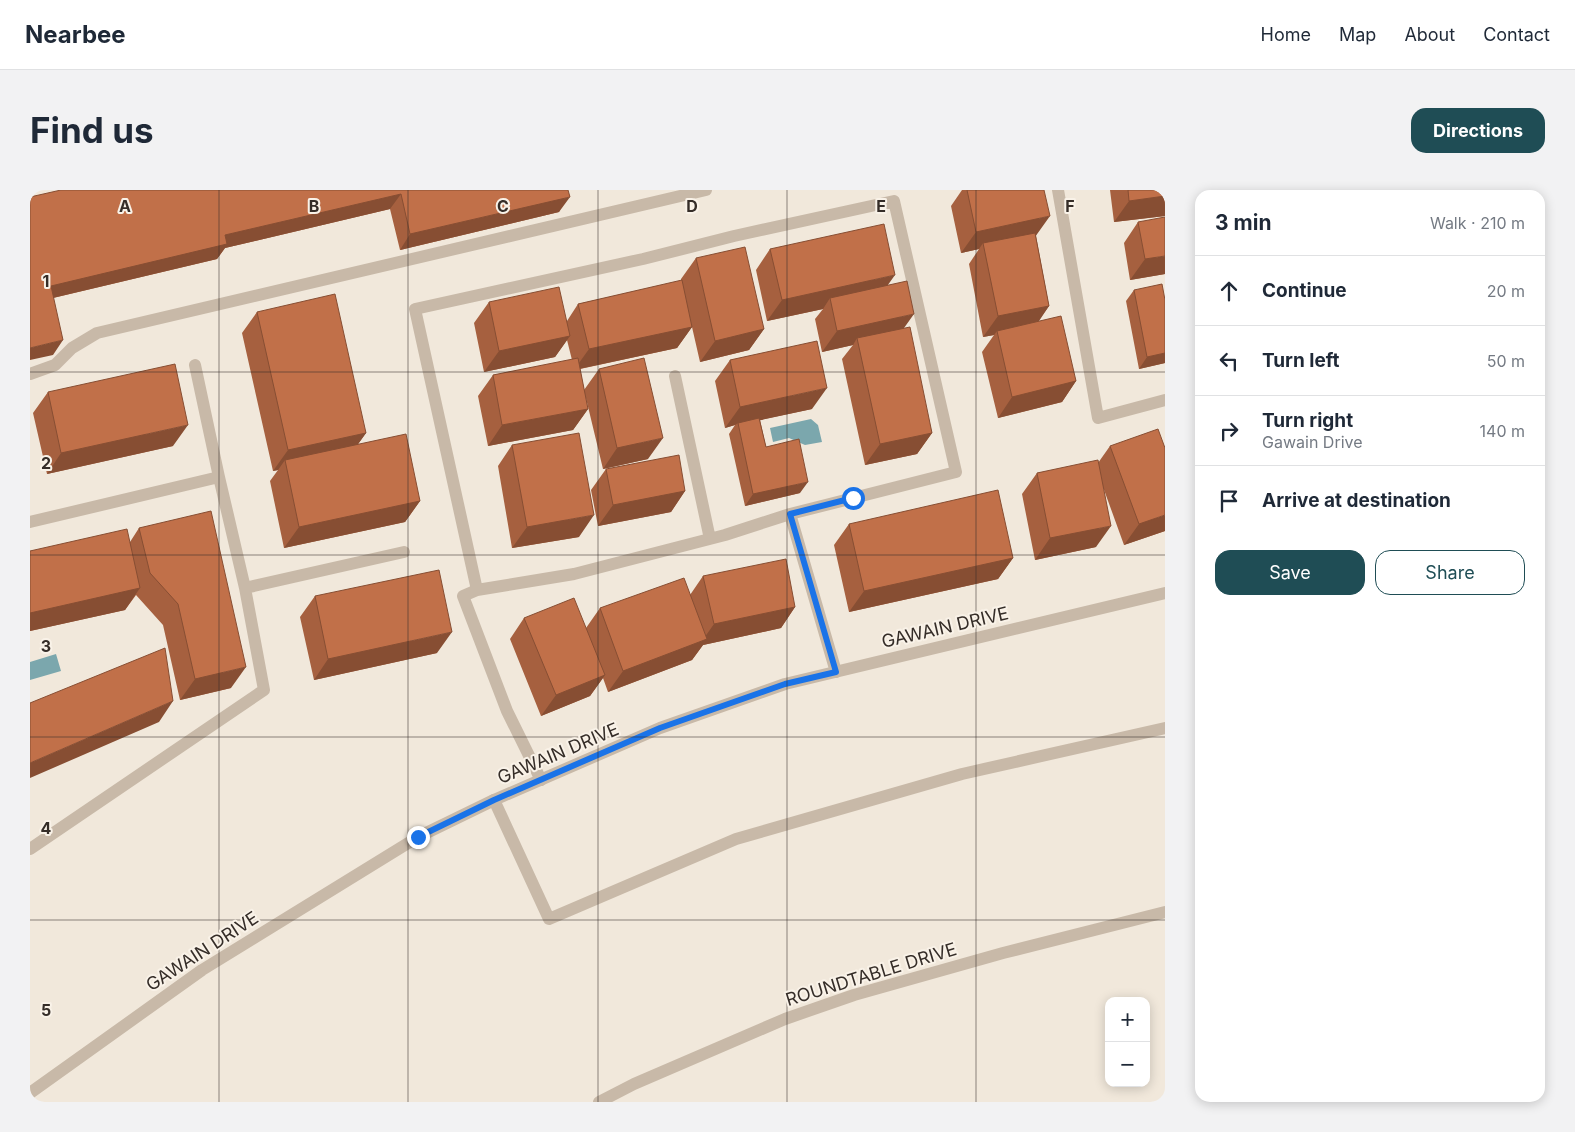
<!DOCTYPE html>
<html lang="en">
<head>
<meta charset="utf-8">
<style>
	:root { --surface:#fff; --page:#f2f2f3; --text:#1f2937; --muted:#747a83; --line:#e0e1e3; --accent:#1f4d55 }
	body { margin:0; font-family:Inter,sans-serif; background:var(--page); color:var(--text) }
	.controls { position:absolute; right:15px; bottom:15px; display:grid; overflow:hidden; border-radius:10px; box-shadow:0 2px 12px #0003 }
	.controls button { width:45px; height:45px; display:grid; place-items:center; padding:0; border:0; border-bottom:1px solid var(--line); background:var(--surface); color:var(--text); font:25px sans-serif }
	.stop { position:absolute; width:15px; height:15px; margin:-11px; border:4px solid #1a73e8; border-radius:50%; background:#fff }
	.stop.end { background:#1a73e8; border-color:#fff; box-shadow:0 1px 5px #0008 }
	.list { margin:0; padding:0; list-style:none }
	h2 { display:flex; justify-content:space-between; align-items:center; height:65px; margin:0; padding:0 20px; font-size:21px }
	h2 small { font-size:16px; font-weight:400; color:var(--muted) }
	.list li { display:grid; grid-template-columns:32px 1fr auto; gap:15px; align-items:center; box-sizing:border-box; height:70px; padding:0 20px; border-top:1px solid var(--line) }
	.list b { display:block; font-size:19px; white-space:nowrap }
	.list p { margin:0; font-size:16px; white-space:nowrap; color:var(--muted) }
	.list em { font-size:16px; font-style:normal; color:var(--muted) }
	.actions { display:flex; gap:10px; padding:15px 20px }
	.actions a { flex:1; padding:11px 0; border:1px solid var(--accent); border-radius:15px; text-align:center; font-size:18px; color:var(--accent) }
	.actions .main { background:var(--accent); color:#fff }
	.icon { flex:none; width:28px; height:28px; fill:none; stroke:currentColor; stroke-width:2; stroke-linecap:round; stroke-linejoin:round }
	.map { position:relative; flex:none; width:1135px; height:912px; overflow:hidden; border-radius:15px }
	header { display:flex; align-items:center; gap:30px; box-sizing:border-box; height:70px; padding:0 25px; background:var(--surface); border-bottom:1px solid var(--line) }
	header strong { font-size:24px }
	nav { display:flex; gap:28px; margin-inline-start:auto; font-size:18px }
	.intro { display:flex; align-items:center; justify-content:space-between; box-sizing:border-box; height:120px; padding:0 30px }
	h1 { margin:0; font-size:35px }
	.button { padding:12px 22px; border-radius:15px; background:var(--accent); color:#fff; font-size:18px; font-weight:700 }
	main { display:flex; gap:30px; padding:0 30px }
	aside { flex:1; background:var(--surface); border-radius:15px; box-shadow:0 2px 12px #0003 }
	.map>svg:first-child { display:block }
	.water { fill:#7ba7ad }
	.lines { fill:none; stroke-linecap:round; stroke-linejoin:round }
	.service { stroke:#c8b9a8; stroke-width:12 }
	.minor { stroke:#c8b9a8; stroke-width:12 }
	.wall { fill:#a6603f }
	.shaded-wall { fill:#874e33 }
	.building { fill:#c17049; stroke:#874e33 }
	.route { stroke:#1a73e8; stroke-width:6 }
	.grid { fill:none; stroke:#352d28; stroke-width:1; stroke-opacity:0.55 }
	.labels { text-anchor:middle; dominant-baseline:central; stroke-width:4; stroke-linejoin:round; paint-order:stroke }
	.street-label { font-size:18px; fill:#352d28; stroke:#f9f2e8 }
	.grid-label { font-size:16px; text-anchor:middle; font-weight:bold; fill:#352d28; stroke:#f9f2e8; stroke-width:4; stroke-linejoin:round; paint-order:stroke }
</style>
</head>
<body>
<header>
<strong>Nearbee</strong>
<nav><a>Home</a><a>Map</a><a>About</a><a>Contact</a></nav>
</header>
<div class="intro"><h1>Find us</h1><a class="button">Directions</a></div>
<main>
<div class="map">
<svg width="1135" height="912" viewBox="0 0 1135 912">
	<rect width="100%" height="100%" fill="#f1e8db"/>
	<path class="water" d="M781,229l7,6 4,17 -17,3 -16,-7 -16,4 -3,-14z
		M26,464l5,17 -31,9v-18z"/>
	<g class="lines">
		<path class="service" d="M1028,0l40,228 67,-18
			M0,184l25,-9 17,-17 25,-15 609,-143
			M645,186l35,163
			M760,324l-65,21 -151,39 -97,16 -62,-281 228,-50 91,-23 160,-35 62,271 -166,42 46,158
			M0,332l189,-45
			M215,398l159,-36
			M447,400l-14,6 44,115 34,69
			M464,610l55,119 187,-80 226,-65 203,-46
			M0,659l234,-159 -19,-102 -26,-111 -24,-112"/>
		<path class="minor" d="M0,903l172,-123 216,-133 76,-37 166,-72 125,-44 380,-91
			M569,912l35,-18 151,-65 69,-24 149,-42 162,-41"/>
	</g>
	<path class="wall" d="M538,0l-9,22 -159,38 -10,-41 -165,39 -8,11 -164,39v57l-23,-158z
		M932,0h82l-8,46 13,70 -11,15 38,60 -14,21 -64,16 -16,-66 12,-17 -11,2 -14,-73 10,-15 -18,4 -10,-47z
		M1080,0h55v26l-51,6z
		M1108,32l27,52 -35,6 -6,-37z
		M740,59l118,36 16,43 28,105 -15,21 -52,11 -23,-106 11,-14 -31,7 -7,-33 8,-10 -56,12 -11,-51z
		M666,68l68,71 -15,21 -49,12 -8,-35 -15,21 -97,21 8,40 -15,21 -85,16 -10,-50 15,-21 79,-15 -5,-20 -12,17 -71,15 -10,-49 15,-21 78,19 11,-17 103,-23v-2z
		M1104,100l31,10v63l-26,6 -13,-68z
		M227,122l109,121 -8,11 62,57 -15,21 -121,26 -14,-67 8,-11 -5,1 -31,-138z
		M700,170l82,49 -52,11 6,27 34,46 -55,13 -16,-72 6,-9 -10,3 -10,-47z
		M569,179l49,90 -45,10 -19,-79z
		M18,202l125,54 -126,28 -14,-61z
		M482,255l67,92 -67,11 -14,-82z
		M1080,256l55,85 -41,14 -21,-58 -7,60 -61,13 -13,-66 15,-21 61,-10z
		M576,279l79,22 -14,21 -73,14 -7,-36z
		M819,334l164,34 -15,21 -149,33 -15,-67z
		M109,338l92,160 -51,12 -17,-75 -27,-30 -11,15 -95,21v-80l100,-9z
		M673,386l92,31 -14,21 -78,17 -11,15 -84,32 -5,-14 -13,18 -49,20 -31,-77 14,-21 62,10 14,-20 90,-13z
		M285,406l122,57 -123,27 -14,-63z"/>
	<path class="shaded-wall" d="M371,4l-11,15 -165,39 -8,11 -177,42 11,-15 174,-51z
		M1135,6v20l-51,6 15,-21z
		M540,7l-11,15 -159,38 10,-16z
		M1020,26l-15,21 -52,6 -4,6 -18,4 15,-21z
		M1135,66v18l-35,6 15,-21z
		M865,85l-15,21 -50,2 -7,11 -56,12 15,-21z
		M1019,116l-14,21 -38,4 -3,4 -11,2 15,-21z
		M884,124l-15,21 -42,3 -4,7 -31,7 15,-21z
		M662,137l-15,21 -103,22 15,-21z
		M734,139l-15,21 -49,12 15,-21z
		M540,146l-15,21 -71,15 15,-21z
		M33,150l-10,15 -23,5v-12z
		M1135,163v10l-26,6 8,-12z
		M1046,191l-14,21 -64,16 14,-21z
		M797,198l-15,21 -74,16v-2l-3,2 -10,3 15,-21z
		M558,219l-15,21 -85,16 14,-21z
		M158,235l-15,21 -126,28 14,-21z
		M336,243l-15,21 -66,6 -7,10 -5,1 15,-21z
		M902,243l-15,21 -52,11 15,-21z
		M633,248l-15,21 -45,10 14,-21z
		M778,292l-8,11 -55,13 8,-12z
		M655,301l-14,21 -73,14 15,-21z
		M390,311l-15,21 -121,26 15,-21z
		M564,325l-15,22 -67,11 15,-21z
		M1135,325v16l-41,14 15,-21z
		M1081,336l-15,21 -61,13 15,-22z
		M983,368l-15,21 -149,33 15,-21z
		M110,398l-15,22 -95,21v-18z
		M765,417l-14,21 -78,17 -11,15 -84,32 15,-21 79,-30 12,-17z
		M422,442l-15,21 -123,27 14,-21z
		M216,477l-15,21 -51,12 15,-21z
		M575,485l-15,21 -49,20 15,-21z
		M143,511l-14,21 -129,56v-15z"/>
	<path class="building" d="M31,0h507l2,7 -160,37 -9,-40 -176,41 2,9 -176,42 12,54 -33,8v-151z
		M937,0h77l6,26 -74,16z
		M1098,0h37v6l-36,5z
		M1135,27v39l-20,3 -7,-37z
		M854,34l11,51 -113,25 -12,-51z
		M1005,43l14,73 -51,10 -15,-73z
		M715,57l19,82 -49,12 -19,-83z
		M652,90l10,47 -103,22 -11,-45z
		M877,91l7,33 -77,17 -7,-33z
		M1132,94l3,16v53l-18,4 -13,-67z
		M529,97l11,49 -71,15 -10,-49z
		M305,104l31,139 -78,17 -31,-138z
		M1031,126l15,65 -64,16 -15,-66z
		M880,137l22,106 -52,11 -23,-106z
		M787,151l10,47 -87,19 -10,-47z
		M548,168l10,51 -86,16 -9,-50z
		M614,168l19,80 -46,10 -18,-79z
		M145,174l13,61 -127,28 -13,-61z
		M729,228l7,29 33,-8 9,43 -55,12 -15,-71z
		M1128,239l7,19v67l-26,9 -29,-78z
		M549,243l15,82 -67,12 -15,-82z
		M376,244l14,67 -121,26 -14,-67z
		M649,265l6,36 -72,14 -7,-36z
		M1068,270l13,66 -61,12 -13,-65z
		M968,300l15,68 -149,33 -15,-67z
		M181,321l35,156 -51,12 -17,-75 -28,-31 -11,-45z
		M97,339l13,59 -110,25v-62z
		M756,369l9,48 -81,17 -11,-48z
		M409,380l13,62 -124,27 -13,-63z
		M654,388l23,61 -84,32 -23,-63z
		M544,408l31,77 -49,20 -32,-77z
		M135,458l8,53 -143,62v-60z"/>
	<g class="lines">
		<path class="route" d="M388,647l76,-37 166,-72 125,-44 51,-12 -46,-158 63,-16"/>
	</g>
	<path class="grid" d="M189,0v912M378,0v912M568,0v912M757,0v912M946,0v912M0,182h1135M0,365h1135M0,547h1135M0,730h1135"/>
	<g class="labels">
		<g class="street-label">
			<text transform="translate(915 437) rotate(-13)">GAWAIN DRIVE</text>
			<text transform="translate(528 563) rotate(-23)">GAWAIN DRIVE</text>
			<text transform="translate(172 761) rotate(-33)">GAWAIN DRIVE</text>
			<text transform="translate(841 784) rotate(-17)">ROUNDTABLE DRIVE</text>
		</g>
	</g>
	<g class="grid-label">
		<text x="95" y="22">A</text>
		<text x="284" y="22">B</text>
		<text x="473" y="22">C</text>
		<text x="662" y="22">D</text>
		<text x="851" y="22">E</text>
		<text x="1040" y="22">F</text>
		<text x="16" y="97">1</text>
		<text x="16" y="279">2</text>
		<text x="16" y="462">3</text>
		<text x="16" y="644">4</text>
		<text x="16" y="826">5</text>
	</g>
</svg>
<div class="controls">
<button>+</button>
<button>−</button>
</div>
<div class="stop" style="left:823px;top:308px"></div>
<div class="stop end" style="left:388px;top:647px"></div>
</div>
<aside>
<h2>3 min<small>Walk · 210 m</small></h2>
<ul class="list">
<li><svg class="icon" aria-label="ahead" viewBox="0 0 24 24"><path d="M12 20V5M6 11l6-6 6 6"/></svg><div><b>Continue</b></div><em>20 m</em></li>
<li><svg class="icon" aria-label="left" viewBox="0 0 24 24"><path d="M17 20v-9H6M10 6l-5 5 5 5"/></svg><div><b>Turn left</b></div><em>50 m</em></li>
<li><svg class="icon" aria-label="right" viewBox="0 0 24 24"><path d="M7 20v-9h11M14 6l5 5-5 5"/></svg><div><b>Turn right</b><p>Gawain Drive</p></div><em>140 m</em></li>
<li><svg class="icon" aria-label="arrive" viewBox="0 0 24 24"><path d="M6 21V4h12l-3 4 3 4H6"/></svg><div><b>Arrive at destination</b></div></li>
</ul>
<div class="actions"><a class="main">Save</a><a>Share</a></div>
</aside>
</main>
</body>
</html>
